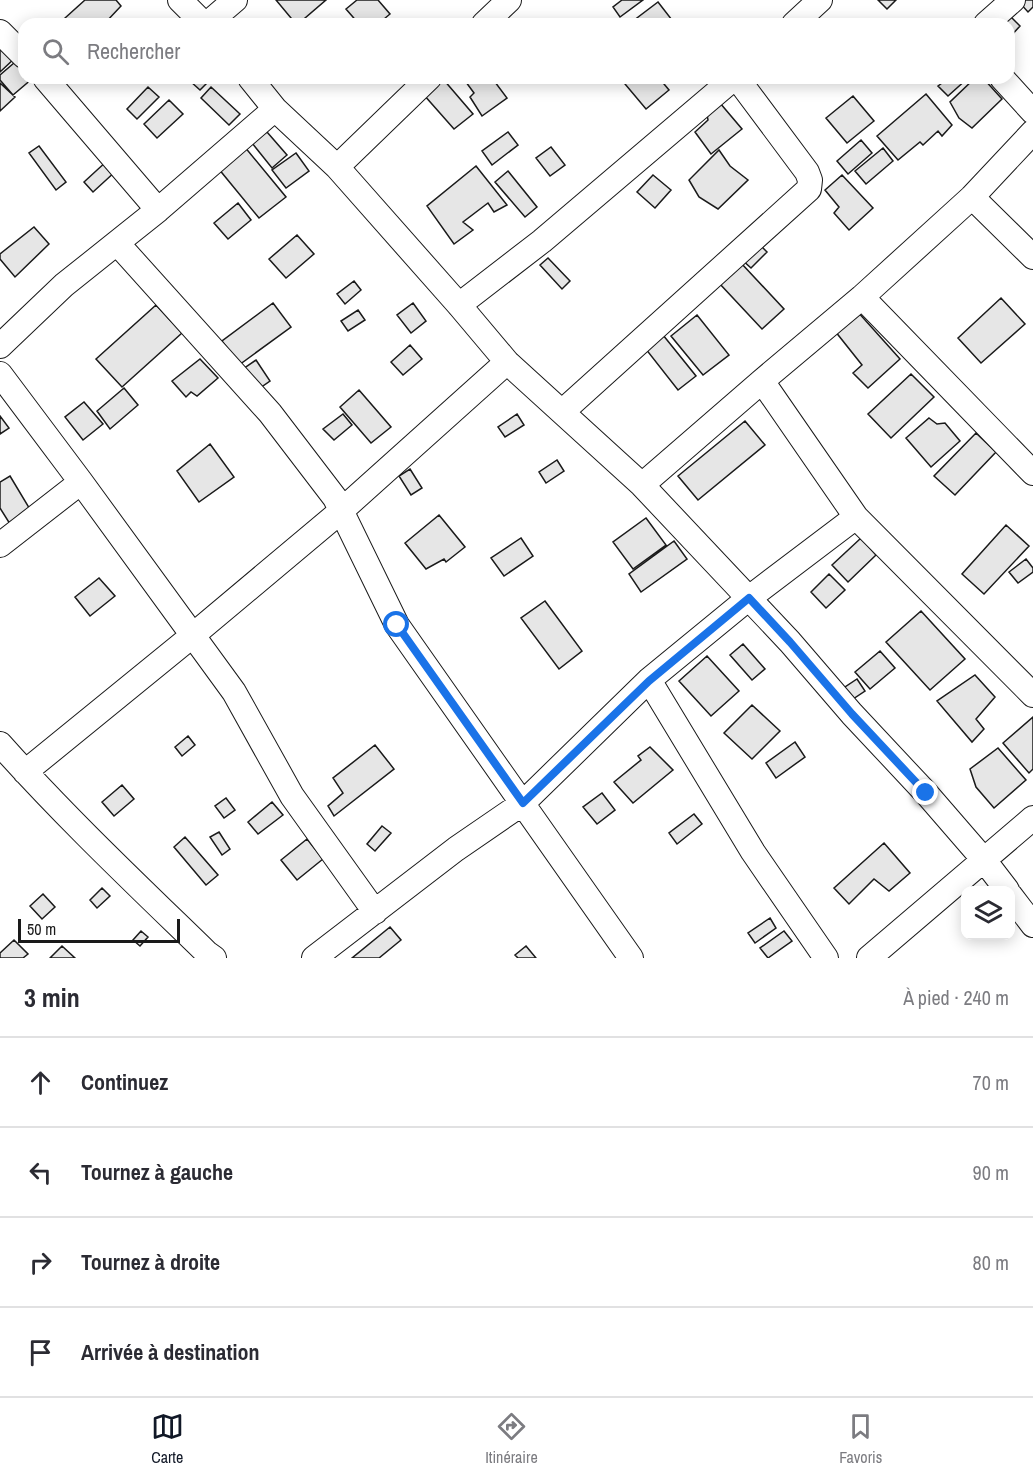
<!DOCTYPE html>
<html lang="fr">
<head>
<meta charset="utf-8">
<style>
	:root { --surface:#fff; --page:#f7f7f7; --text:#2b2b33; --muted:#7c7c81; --line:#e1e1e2; --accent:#111827 }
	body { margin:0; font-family:"Archivo Narrow",sans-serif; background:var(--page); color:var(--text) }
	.controls { position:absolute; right:18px; bottom:18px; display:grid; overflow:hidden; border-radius:12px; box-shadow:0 3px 15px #0003 }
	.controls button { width:54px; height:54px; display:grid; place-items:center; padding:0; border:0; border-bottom:2px solid var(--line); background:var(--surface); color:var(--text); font:30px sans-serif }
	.scale { position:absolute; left:18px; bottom:15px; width:162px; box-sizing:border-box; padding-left:6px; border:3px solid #1a1a1a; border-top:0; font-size:16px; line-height:21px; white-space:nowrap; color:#1a1a1a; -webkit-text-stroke:4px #fff; paint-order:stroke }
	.stop { position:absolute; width:18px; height:18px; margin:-14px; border:4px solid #1a73e8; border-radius:50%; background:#fff }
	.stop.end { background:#1a73e8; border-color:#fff; box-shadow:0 2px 6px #0008 }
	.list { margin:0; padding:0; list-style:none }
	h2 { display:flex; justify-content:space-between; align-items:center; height:78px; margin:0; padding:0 24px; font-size:26px }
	h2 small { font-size:20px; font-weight:400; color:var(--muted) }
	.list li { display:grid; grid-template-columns:39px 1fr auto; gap:18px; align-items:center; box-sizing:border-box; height:90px; padding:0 24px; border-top:2px solid var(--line) }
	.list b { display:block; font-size:22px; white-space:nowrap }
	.list em { font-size:20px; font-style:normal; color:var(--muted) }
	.icon { flex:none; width:33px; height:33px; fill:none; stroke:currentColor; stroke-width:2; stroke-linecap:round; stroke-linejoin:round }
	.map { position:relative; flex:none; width:1033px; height:958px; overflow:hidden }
	.search { position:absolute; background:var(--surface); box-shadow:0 3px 15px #0003; left:18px; right:18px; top:18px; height:66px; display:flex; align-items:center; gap:15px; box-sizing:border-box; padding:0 21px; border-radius:18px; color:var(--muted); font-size:22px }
	.sheet { height:438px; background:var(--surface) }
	nav { display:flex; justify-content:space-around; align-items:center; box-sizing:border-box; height:84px; border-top:2px solid var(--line); background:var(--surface); font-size:16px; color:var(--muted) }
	nav a { display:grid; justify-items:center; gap:3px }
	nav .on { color:var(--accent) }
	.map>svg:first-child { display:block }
	.building { fill:#e6e6e6; stroke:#1a1a1a; stroke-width:1.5 }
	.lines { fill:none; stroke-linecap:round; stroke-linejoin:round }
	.minor-casing { stroke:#1a1a1a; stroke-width:26 }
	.minor { stroke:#fff; stroke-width:24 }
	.route { stroke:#1a73e8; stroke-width:8 }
</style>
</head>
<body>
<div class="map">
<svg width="1033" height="958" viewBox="0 0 1033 958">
	<rect width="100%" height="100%" fill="#fff"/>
	<path class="building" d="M85,0h31l5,6 -16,17 2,1h-37l-5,-6z
		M276,0h50l-28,24h-2z
		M357,0h21l12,14 -12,10h-19l-13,-15z
		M622,0h21l-23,17 -7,-10z
		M878,0h18l-9,9z
		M1022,0h11v7l-5,5 -9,-10z
		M658,2l14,18 -6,4h-37z
		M1007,13l13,13 -9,10 -2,-3v-9h-10z
		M0,40l16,17 -16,15z
		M21,57l3,4v17h9l-20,17 -13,-15v-5z
		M193,78h19l-12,12 -10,-9z
		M463,78h29l15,20 -25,18 -12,-19 4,-4z
		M620,78h39l10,12 -23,19z
		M949,78h19l-20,18 -10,-10z
		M975,78h8l19,21 -30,29 -13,-10 -9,-16z
		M443,79l30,35 -19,15 -30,-34z
		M0,83l15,14 -15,14z
		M148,87l11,10 -22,22 -10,-10z
		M211,87l29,27 -11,11 -28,-27z
		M926,94l26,31 -10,11 -4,-5 -15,14 -3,-3 -22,18 -21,-24z
		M853,96l21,25 -27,22 -21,-25z
		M169,100l14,14 -26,24 -13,-14z
		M720,103l22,26 -31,25 -16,-22 13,-12 -1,-5z
		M267,132l20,23 -15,13 -20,-25z
		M508,132l10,13 -26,20 -10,-14z
		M861,140l11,13 -24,21 -11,-13z
		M39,146l27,36 -10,8 -27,-37z
		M244,146l42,51 -27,21 -41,-50z
		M551,147l14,18 -15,11 -14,-18z
		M883,148l10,13 -27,23 -11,-13z
		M719,150l11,16 18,14 -30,29 -19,-12 -10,-17z
		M296,153l13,18 -23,17 -14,-18z
		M108,160l9,10 -24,22 -9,-10z
		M476,166l31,39 -13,7 -6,-9 -25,19 10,8 -19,14 -27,-38z
		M508,171l29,36 -12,10 -30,-35z
		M653,175l18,15 -16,18 -18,-16z
		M842,175l31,33 -24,22 -15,-17 5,-6 -14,-17z
		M238,203l13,17 -23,19 -14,-16z
		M34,227l15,17 -34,33 -15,-18v-5z
		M297,235l17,19 -28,24 -17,-19z
		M757,242l10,10 -16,16 -11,-10z
		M548,258l22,23 -8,8 -22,-24z
		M741,263l43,46 -22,20 -43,-46z
		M354,281l7,9 -16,14 -8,-10z
		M1001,298l24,26 -44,39 -23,-25z
		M273,303l18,24 -52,38 -17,-24z
		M413,303l13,18 -15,12 -14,-18z
		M156,305l26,28 -60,54 -26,-28z
		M358,310l7,10 -17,11 -7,-10z
		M857,311l43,48 -32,29 -15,-15 9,-8 -27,-34z
		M697,315l32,40 -26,20 -32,-39z
		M663,335l33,41 -18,14 -33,-42z
		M410,345l12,14 -19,16 -12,-13z
		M200,359l18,19 -21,18 -6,-4 -5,5 -14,-16z
		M256,360l14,21 -13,9 -14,-21z
		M911,374l23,23 -43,41 -23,-24z
		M124,388l14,17 -28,24 -13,-18z
		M359,390l32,37 -20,16 -31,-36z
		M84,402l19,22 -20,16 -18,-23z
		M343,414l9,11 -18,15 -11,-11z
		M517,414l7,11 -19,12 -7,-10z
		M0,416l9,12 -9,6z
		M929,418l8,6 8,-1 15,18 -29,26 -25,-29z
		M745,421l20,24 -67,55 -20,-24z
		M976,433l20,19 -41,43 -21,-19z
		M210,444l24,33 -35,25 -22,-31z
		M557,460l7,11 -18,12 -7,-11z
		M410,469l12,19 -11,7 -12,-19z
		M10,476l21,35 -21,13 -10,-16v-26z
		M439,515l26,32 -19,15 -2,-3 -18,10 -21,-26z
		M646,518l20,27 -33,24 -20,-27z
		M1006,525l23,21 -45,48 -22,-20z
		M521,538l12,18 -29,20 -13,-18z
		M861,538l15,17 -28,27 -16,-17z
		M674,541l13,18 -46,33 -12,-18z
		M1026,559l7,9v4l-15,11 -9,-11z
		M829,574l16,16 -19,18 -15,-16z
		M99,578l16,18 -25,20 -15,-19z
		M545,601l37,50 -23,18 -38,-51z
		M921,611l44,48 -35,31 -44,-48z
		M743,644l22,25 -13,11 -22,-25z
		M880,651l15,17 -25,21 -15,-17z
		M707,656l32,35 -28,25 -32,-35z
		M975,675l20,22 -19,22 8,10 -12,13 -35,-41z
		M857,679l8,12 -15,10 -8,-12z
		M752,705l28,26 -28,28 -28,-26z
		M1033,717v52l-4,4 -26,-30z
		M188,736l7,9 -13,11 -7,-9z
		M795,742l10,15 -29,21 -10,-15z
		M375,745l19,24 -60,47 -6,-10 15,-13 -10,-15z
		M650,747l23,23 -40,33 -19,-21 27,-22 -3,-4z
		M998,748l28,32 -32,28 -18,-21 -6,-18z
		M122,785l12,14 -20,17 -12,-14z
		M602,793l13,17 -18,14 -14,-17z
		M226,798l9,12 -11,8 -9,-12z
		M272,802l11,13 -25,19 -10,-12z
		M694,814l8,10 -25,20 -8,-11z
		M382,826l9,7 -16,18 -8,-7z
		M219,832l11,17 -8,6 -12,-18z
		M185,837l33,38 -12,10 -32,-38z
		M307,839l16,20 -26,21 -16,-20z
		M884,843l26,30 -21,18 -15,-12 -25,25 -15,-16z
		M102,888l8,8 -13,12 -7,-8z
		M43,894l12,13 -13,12 -12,-13z
		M770,918l6,10 -21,15 -7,-10z
		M390,927l11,13 -22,18h-27z
		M141,931l7,6 -8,9 -7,-6z
		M784,931l8,10 -24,17 -8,-10z
		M14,940l14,14 -5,4h-23v-5z
		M62,946l13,12h-25z
		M526,946l10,12h-18l-3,-3z"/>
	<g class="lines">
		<g class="minor-casing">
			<path id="minor" d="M180,0l24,24
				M207,24l28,-24
				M484,24l25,-24
				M794,24l26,-24
				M986,24l27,-24
				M0,32l24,24
				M45,78l113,132
				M250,78l25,31 62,58 122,138 48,57 135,123 148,157 62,72 74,79 58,67 23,30
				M1002,78l31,34
				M337,167l92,-89
				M972,197l61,60
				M117,243l153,170 65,85 62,127 234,333
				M862,297l171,176
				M459,305l83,-64 192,-163
				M0,346l64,-61 94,-75 117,-101
				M0,374l81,108 153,210 58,104 83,116
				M762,381l94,136 177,178
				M563,411l246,-222 1,-9 -3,-8 -70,-94
				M642,485l120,-104 100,-84 110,-100 61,-65
				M0,545l81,-63
				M649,680l104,172 73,106
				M0,744c65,73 137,141 207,209l7,5
				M25,772l167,-136 149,-125 166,-149
				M1010,895l23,30
				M314,958l142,-109 67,-46 126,-123 100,-82 107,-81
				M869,958l164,-140"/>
		</g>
		<use href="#minor" class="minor"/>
	</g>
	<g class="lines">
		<path class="route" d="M397,625l126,178 126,-122 100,-83 41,44 62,72 74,79"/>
	</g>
</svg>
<div class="controls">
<button><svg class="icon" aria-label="layers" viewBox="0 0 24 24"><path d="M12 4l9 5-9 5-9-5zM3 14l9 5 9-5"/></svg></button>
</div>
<div class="scale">50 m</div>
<div class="stop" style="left:397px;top:625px"></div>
<div class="stop end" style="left:926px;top:793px"></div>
<div class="search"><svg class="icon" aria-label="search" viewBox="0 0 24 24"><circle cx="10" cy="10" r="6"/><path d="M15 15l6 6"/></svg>Rechercher</div>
</div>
<section class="sheet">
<h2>3 min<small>À pied · 240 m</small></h2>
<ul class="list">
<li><svg class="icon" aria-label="ahead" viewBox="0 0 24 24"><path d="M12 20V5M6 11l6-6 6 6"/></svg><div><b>Continuez</b></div><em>70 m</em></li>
<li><svg class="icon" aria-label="left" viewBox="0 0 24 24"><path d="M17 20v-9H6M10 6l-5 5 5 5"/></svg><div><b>Tournez à gauche</b></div><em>90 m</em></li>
<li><svg class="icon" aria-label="right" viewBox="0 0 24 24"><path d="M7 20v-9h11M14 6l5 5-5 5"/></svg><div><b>Tournez à droite</b></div><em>80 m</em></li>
<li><svg class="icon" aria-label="arrive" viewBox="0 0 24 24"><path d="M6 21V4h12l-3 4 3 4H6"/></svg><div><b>Arrivée à destination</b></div></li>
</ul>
</section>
<nav>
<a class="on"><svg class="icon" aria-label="map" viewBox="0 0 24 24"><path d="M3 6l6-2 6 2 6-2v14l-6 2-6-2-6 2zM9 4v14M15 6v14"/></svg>Carte</a>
<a><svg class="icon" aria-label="directions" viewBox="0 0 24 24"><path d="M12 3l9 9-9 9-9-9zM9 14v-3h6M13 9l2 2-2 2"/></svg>Itinéraire</a>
<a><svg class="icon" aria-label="saved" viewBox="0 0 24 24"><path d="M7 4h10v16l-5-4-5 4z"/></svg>Favoris</a>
</nav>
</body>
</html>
